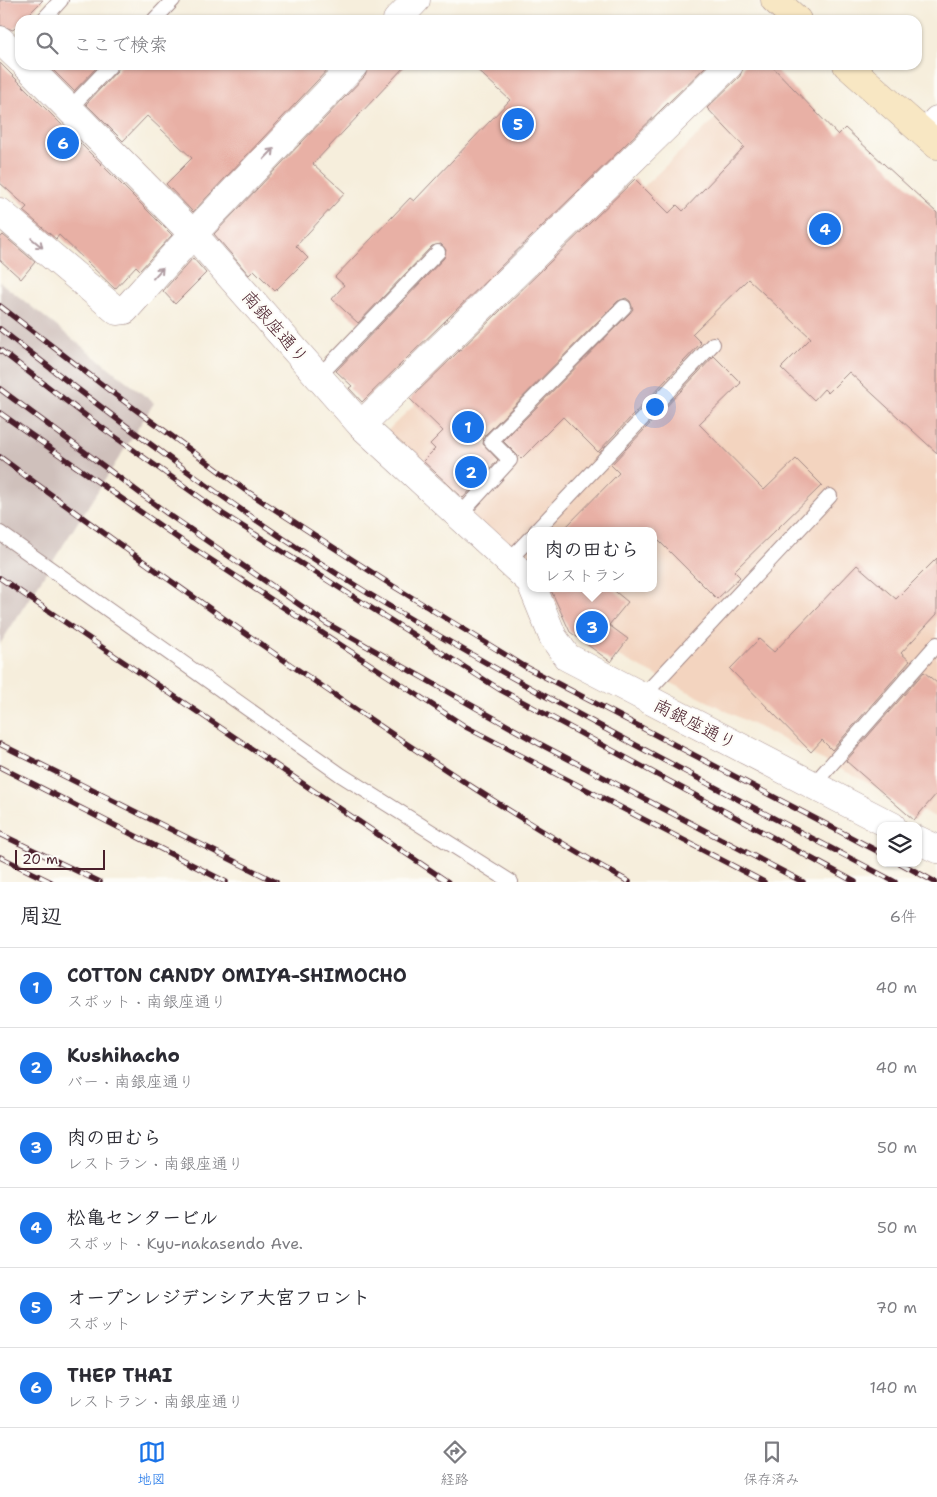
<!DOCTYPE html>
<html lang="ja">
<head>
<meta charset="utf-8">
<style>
	:root { --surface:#fff; --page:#f2f2f3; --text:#2b2b33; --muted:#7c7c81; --line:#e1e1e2; --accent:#1a73e8 }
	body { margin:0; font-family:"Shantell Sans","Klee One",sans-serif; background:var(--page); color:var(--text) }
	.controls { position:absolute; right:15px; bottom:15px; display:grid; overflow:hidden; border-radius:10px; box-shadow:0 1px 4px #0004 }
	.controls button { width:45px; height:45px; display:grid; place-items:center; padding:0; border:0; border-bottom:1px solid var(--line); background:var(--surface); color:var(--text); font:25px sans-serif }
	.scale { position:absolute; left:15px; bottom:12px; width:90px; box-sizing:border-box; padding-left:5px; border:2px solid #4a1f2b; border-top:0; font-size:14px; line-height:18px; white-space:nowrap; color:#4a1f2b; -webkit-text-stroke:4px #fdfcf7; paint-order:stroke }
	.you { position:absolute; left:654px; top:406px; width:18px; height:18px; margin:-12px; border:4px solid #fff; border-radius:50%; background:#1a73e8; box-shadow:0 0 0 8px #1a73e833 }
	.badge { display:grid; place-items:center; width:32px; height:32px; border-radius:50%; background:var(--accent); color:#fff; font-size:16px; font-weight:700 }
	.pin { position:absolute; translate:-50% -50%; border:2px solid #fff; box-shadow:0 1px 5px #0006 }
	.popup { position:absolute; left:527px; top:527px; width:130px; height:65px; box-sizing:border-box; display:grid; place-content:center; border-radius:10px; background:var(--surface); filter:drop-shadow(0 1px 4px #0005); font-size:16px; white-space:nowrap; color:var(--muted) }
	.popup b { font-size:19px; color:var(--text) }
	.popup::after { content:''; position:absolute; left:50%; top:100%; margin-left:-10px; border:10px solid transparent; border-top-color:var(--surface) }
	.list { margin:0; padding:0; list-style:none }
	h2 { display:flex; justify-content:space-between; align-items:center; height:65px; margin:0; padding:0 20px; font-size:21px }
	h2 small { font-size:16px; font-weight:400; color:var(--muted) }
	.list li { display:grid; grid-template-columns:32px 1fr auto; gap:15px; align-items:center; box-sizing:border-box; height:80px; padding:0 20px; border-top:1px solid var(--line) }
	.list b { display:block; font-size:19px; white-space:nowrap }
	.list p { margin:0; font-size:16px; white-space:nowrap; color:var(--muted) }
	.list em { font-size:16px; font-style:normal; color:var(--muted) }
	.icon { flex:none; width:28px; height:28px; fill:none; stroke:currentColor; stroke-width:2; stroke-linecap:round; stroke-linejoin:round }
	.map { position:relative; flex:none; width:937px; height:882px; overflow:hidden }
	.search { position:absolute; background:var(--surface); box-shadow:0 1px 4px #0004; left:15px; right:15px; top:15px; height:55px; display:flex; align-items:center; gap:12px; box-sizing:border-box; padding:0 18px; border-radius:15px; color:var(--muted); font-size:19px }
	.sheet { height:545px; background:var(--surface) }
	nav { display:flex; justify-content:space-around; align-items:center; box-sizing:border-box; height:70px; border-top:1px solid var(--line); background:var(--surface); font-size:14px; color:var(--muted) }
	nav a { display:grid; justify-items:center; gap:2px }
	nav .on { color:var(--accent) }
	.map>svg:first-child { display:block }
	.built { fill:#f3d4bf }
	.industrial { fill:#cfc0bb }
	.building { fill:#e8b0a5 }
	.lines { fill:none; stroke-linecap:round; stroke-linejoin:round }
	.service-casing { stroke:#a08684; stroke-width:16 }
	.minor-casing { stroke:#a08684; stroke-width:29 }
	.secondary-casing { stroke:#a08684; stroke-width:29 }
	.service { stroke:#fff; stroke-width:14 }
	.minor { stroke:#fff; stroke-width:28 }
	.secondary { stroke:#f8e7c3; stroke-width:28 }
	.rail-casing { stroke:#4a1f2b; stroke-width:5.5 }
	.rail { stroke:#fdfcf7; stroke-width:4; stroke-dasharray:11; stroke-linecap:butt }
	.oneway { stroke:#ae9aa0 }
	.labels { text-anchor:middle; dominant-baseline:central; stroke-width:4.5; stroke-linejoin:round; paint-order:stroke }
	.street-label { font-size:18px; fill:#4a1f2b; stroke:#fdfcf7 }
</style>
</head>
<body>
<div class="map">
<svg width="937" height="882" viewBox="0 0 937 882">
	<rect width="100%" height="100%" fill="#fdfcf7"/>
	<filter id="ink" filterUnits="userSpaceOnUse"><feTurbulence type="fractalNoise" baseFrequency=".02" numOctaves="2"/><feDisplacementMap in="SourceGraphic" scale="10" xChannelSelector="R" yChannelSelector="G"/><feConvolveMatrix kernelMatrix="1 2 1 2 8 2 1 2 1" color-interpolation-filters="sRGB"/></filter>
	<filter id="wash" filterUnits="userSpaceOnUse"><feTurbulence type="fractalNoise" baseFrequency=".0096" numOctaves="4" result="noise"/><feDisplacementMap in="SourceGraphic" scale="20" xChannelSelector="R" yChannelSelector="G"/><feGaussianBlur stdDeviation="1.12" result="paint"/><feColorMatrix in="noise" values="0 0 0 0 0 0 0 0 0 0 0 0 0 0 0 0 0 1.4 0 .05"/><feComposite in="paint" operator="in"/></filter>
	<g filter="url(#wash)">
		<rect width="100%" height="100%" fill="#f6eedc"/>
		<path class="built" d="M761,75l176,147v596l-350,-178 -45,-52h111v-57h-122v45l-145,-144z"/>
		<path class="industrial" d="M0,282l154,121 -154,241z"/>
		<g id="blocks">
			<path class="building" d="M0,0h43l-20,20h-3v3l-7,7 -13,-5z
				M0,63l172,172 -32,35 -4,-4 -21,23 -56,-54 -3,4 -33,-28 4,-4 -27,-24z
				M48,65h51l-25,26z
				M120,65h212l-139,147 -27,-28 26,-26 -45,-42 -24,25 -37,-37 31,-33z
				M369,65h37l-93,99 32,29 -49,53 12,12 -33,33 -21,-21 -5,5 -35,-41 151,-158z
				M472,65h235l-345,337 -13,-14 3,-2 -16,-15 108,-113 2,-8 -5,-6 -9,2 -74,77 -26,-24 12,-14 -9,-8 75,-79 4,3 96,-101z
				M744,65h27l67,70 7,-7 92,85v240l-88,-81 -21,21 -4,-4 -10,11 -33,-32 30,-30 -63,-59 -56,55 9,9 -103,109 -35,-35 -42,42 -18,-18 127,-128 3,-4 -3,-8 -4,-3 -8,3 -133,134 -2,9 15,16 -35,38 -40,-37 12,-12 -5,-5 13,-13 -33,-32 225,-220 34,34 8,-8 6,6 61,-64 -37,-39 33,-32z
				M3,235l32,27 -14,17 -21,-19v-22z
				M193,258l13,15 -31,31 -12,-13z
				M714,356l27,27 -42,41 65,66 32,-31 26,26 -88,86 6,6 -23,22 -64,-64v-4h-91l57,-58 -8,-8z
				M937,558v56l-36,39 9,8 -78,89 -10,-10 -11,12 -81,-83 29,-30 15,13 83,-87 39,34z
				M550,588h61l17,14 -19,23 19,14 -17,23 -41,-30z
				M924,672l13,11v110l-23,27 -68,-59z"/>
		</g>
	</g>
	<g filter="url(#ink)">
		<use href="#blocks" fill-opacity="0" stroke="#a08684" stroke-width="1"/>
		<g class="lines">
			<g class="service-casing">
				<path id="service" d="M43,20l18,-20
					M154,20l19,-20
					M70,108l41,-43
					M318,377l120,-125
					M458,517l52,-57 -19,-19 133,-134
					M536,531l177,-187
					M0,533l341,242 170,107
					M509,560l22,-23
					M643,696l187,-200
					M813,785l124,-141"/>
			</g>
			<g class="minor-casing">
				<path id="minor" d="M397,20l19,-20
					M0,40l20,19
					M26,65l167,169 168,191 170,157
					M925,134l12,-14
					M0,212l117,99 8,-1 68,-76 161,-169
					M361,425l368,-360
					M533,588l20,49 14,20 325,169
					M918,840l19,9"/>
			</g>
			<g class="secondary-casing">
				<path id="secondary" d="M775,0l22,20
					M847,65l90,80"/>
			</g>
			<use href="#service" class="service"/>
			<use href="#minor" class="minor"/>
			<use href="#secondary" class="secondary"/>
			<g class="rail-casing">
				<path id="rail" d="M0,306l109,84 136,100 148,96 131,80 357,187
					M0,329c118,92 238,184 366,263 171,105 352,196 529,290
					M0,350l90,69 133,95 276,175 356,193
					M0,389l168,125 158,109 214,121 263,138
					M0,413l182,128 284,186 298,155
					M0,457c108,80 216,157 326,232 99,68 198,134 303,193
					M0,578l448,304
					M0,744l276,138
					M0,767l226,115
					M0,834l100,48
					M0,857l51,25
					M900,863l35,19"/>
			</g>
			<use href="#rail" class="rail"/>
		</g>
		<defs><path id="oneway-shaft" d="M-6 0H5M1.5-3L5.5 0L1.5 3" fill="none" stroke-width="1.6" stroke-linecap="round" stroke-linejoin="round" transform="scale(1.25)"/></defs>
		<g class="oneway">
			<use href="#oneway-shaft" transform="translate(269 154) rotate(-46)"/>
			<use href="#oneway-shaft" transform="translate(37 243) rotate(40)"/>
			<use href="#oneway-shaft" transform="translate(158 273) rotate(-48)"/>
		</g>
	</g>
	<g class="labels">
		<g class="street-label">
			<text transform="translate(275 327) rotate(49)">南銀座通り</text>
			<text transform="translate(695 724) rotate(27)">南銀座通り</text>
		</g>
	</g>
</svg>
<div class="controls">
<button><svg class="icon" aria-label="layers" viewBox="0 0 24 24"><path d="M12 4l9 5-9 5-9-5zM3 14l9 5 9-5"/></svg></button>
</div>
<div class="scale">20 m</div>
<div class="you"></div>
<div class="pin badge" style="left:468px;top:427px">1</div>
<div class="pin badge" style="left:471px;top:472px">2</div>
<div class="pin badge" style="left:592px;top:627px">3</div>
<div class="popup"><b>肉の田むら</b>レストラン</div>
<div class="pin badge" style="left:825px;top:229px">4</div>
<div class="pin badge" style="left:518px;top:124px">5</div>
<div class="pin badge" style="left:63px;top:143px">6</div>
<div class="search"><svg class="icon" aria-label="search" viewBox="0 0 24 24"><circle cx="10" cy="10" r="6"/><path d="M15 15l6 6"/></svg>ここで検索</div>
</div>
<section class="sheet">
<h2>周辺<small>6件</small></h2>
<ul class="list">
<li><span class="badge">1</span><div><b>COTTON CANDY OMIYA-SHIMOCHO</b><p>スポット · 南銀座通り</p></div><em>40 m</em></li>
<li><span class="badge">2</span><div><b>Kushihacho</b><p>バー · 南銀座通り</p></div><em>40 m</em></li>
<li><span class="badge">3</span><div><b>肉の田むら</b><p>レストラン · 南銀座通り</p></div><em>50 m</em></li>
<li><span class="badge">4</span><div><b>松亀センタービル</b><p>スポット · Kyu-nakasendo Ave.</p></div><em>50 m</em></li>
<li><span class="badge">5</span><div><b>オープンレジデンシア大宮フロント</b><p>スポット</p></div><em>70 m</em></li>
<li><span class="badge">6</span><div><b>THEP THAI</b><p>レストラン · 南銀座通り</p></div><em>140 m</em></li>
</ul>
</section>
<nav>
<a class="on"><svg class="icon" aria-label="map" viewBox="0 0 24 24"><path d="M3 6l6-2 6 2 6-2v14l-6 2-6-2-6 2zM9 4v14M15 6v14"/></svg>地図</a>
<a><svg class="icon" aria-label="directions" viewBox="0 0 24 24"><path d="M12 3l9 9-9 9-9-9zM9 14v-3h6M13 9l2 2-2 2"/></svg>経路</a>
<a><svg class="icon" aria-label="saved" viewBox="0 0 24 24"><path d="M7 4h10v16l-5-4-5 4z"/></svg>保存済み</a>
</nav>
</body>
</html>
